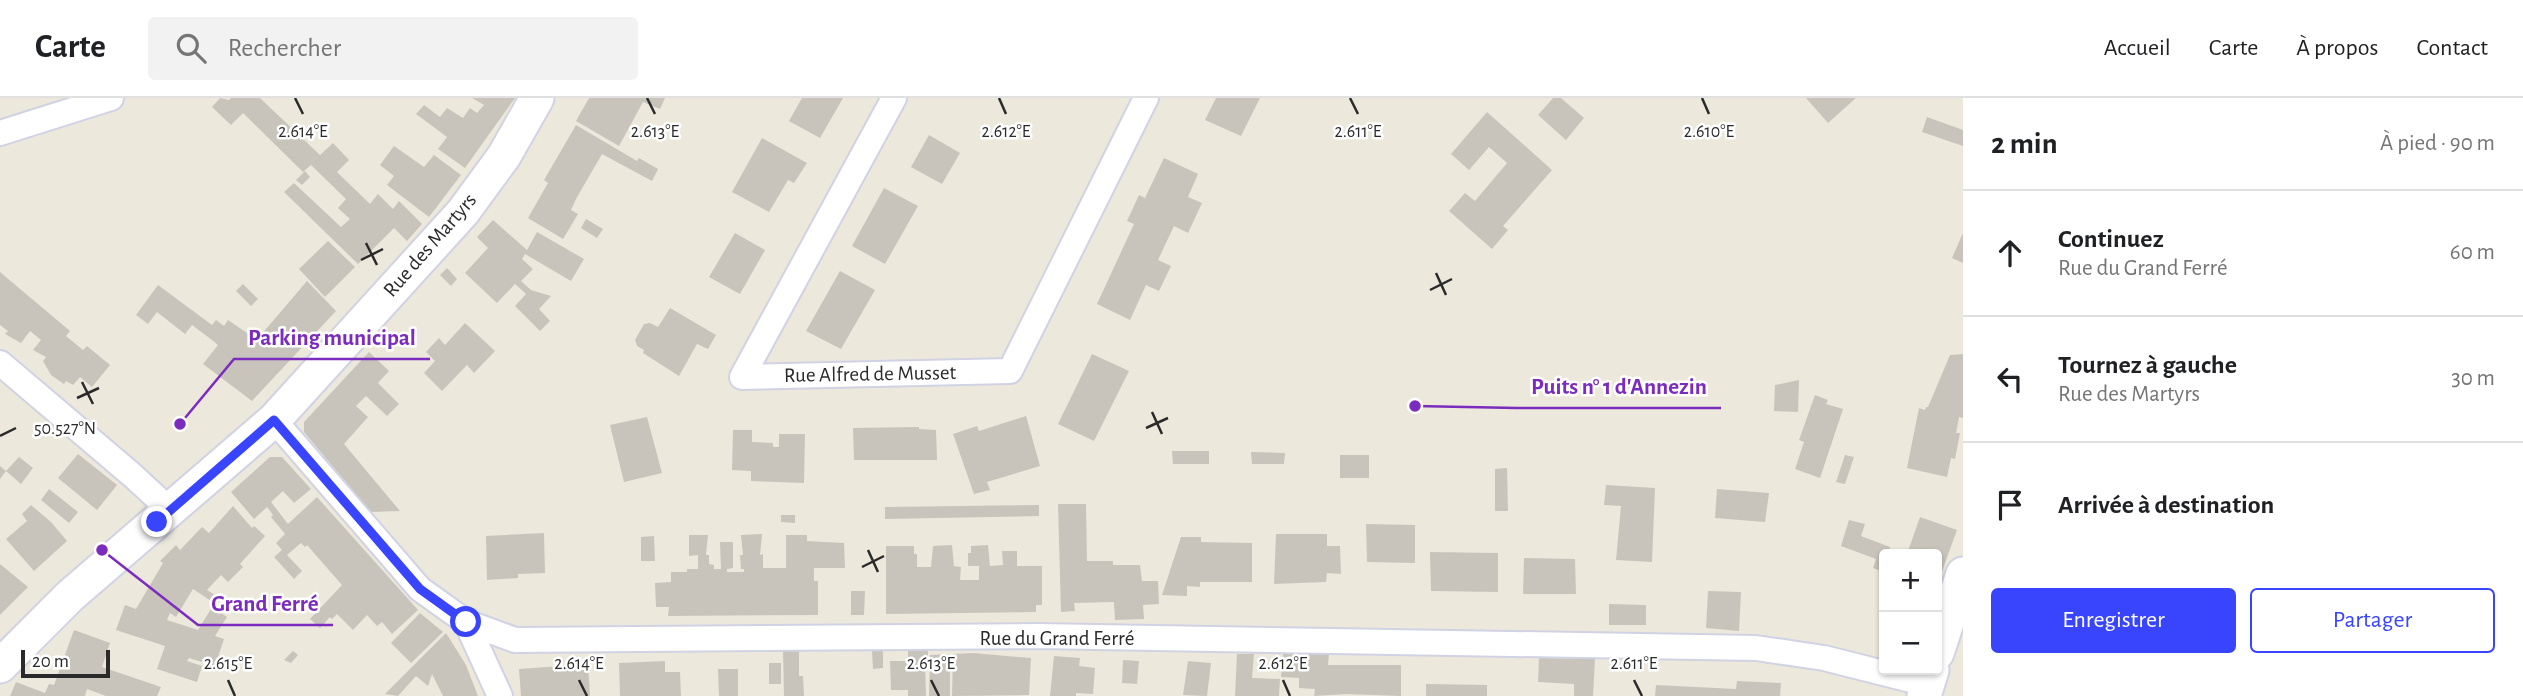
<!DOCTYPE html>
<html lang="fr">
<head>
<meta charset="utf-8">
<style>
	:root { --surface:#fff; --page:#f2f2f2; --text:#202124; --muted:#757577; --line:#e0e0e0; --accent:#3944fd }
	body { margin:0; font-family:"Alegreya Sans",sans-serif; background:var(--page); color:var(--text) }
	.controls { position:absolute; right:21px; bottom:21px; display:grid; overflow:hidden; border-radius:7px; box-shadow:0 2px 5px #0004 }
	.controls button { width:63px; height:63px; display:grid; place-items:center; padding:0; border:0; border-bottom:2px solid var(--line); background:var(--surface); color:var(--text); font:35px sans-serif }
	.scale { position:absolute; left:21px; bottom:18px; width:89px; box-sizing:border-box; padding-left:7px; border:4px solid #2a2a2a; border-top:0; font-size:19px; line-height:24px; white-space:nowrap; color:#2a2a2a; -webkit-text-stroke:5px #fff; paint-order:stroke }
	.stop { position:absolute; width:21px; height:21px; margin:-16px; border:5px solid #3944fd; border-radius:50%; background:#fff }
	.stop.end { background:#3944fd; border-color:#fff; box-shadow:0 2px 7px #0008 }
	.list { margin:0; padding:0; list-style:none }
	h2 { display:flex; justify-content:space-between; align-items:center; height:91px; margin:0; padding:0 28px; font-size:30px }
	h2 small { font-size:23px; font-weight:400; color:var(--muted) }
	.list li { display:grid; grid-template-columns:46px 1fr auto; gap:21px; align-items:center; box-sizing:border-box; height:126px; padding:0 28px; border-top:2px solid var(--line) }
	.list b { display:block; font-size:26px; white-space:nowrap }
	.list p { margin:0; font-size:23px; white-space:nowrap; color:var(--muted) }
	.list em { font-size:23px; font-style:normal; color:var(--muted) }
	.actions { display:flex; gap:14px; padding:21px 28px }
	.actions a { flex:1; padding:16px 0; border:2px solid var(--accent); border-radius:7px; text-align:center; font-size:24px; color:var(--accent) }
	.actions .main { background:var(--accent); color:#fff }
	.icon { flex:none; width:38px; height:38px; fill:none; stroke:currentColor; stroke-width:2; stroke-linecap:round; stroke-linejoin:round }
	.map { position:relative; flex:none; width:1963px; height:598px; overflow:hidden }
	header { display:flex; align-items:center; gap:42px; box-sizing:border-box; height:98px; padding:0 35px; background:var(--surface); border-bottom:2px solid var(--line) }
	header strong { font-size:33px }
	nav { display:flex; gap:38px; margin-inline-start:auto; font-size:24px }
	.search { width:490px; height:63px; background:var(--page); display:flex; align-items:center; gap:18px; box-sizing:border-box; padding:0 24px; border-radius:7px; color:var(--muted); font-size:26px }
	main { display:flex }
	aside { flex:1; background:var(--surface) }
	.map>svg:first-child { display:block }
	.building { fill:#c8c4bc }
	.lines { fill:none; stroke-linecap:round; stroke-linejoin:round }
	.street-casing { stroke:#d1d2e3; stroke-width:28 }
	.secondary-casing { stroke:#d1d2e3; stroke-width:37 }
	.street { stroke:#fff; stroke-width:24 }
	.secondary { stroke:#fff; stroke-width:33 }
	.route { stroke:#3944fd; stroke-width:9 }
	.ticks { fill:none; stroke:#2a2a2a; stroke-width:2.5 }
	.labels { text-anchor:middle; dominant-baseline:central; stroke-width:5; stroke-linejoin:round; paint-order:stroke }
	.street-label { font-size:21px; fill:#2a2a2a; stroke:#fff }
	.ticks-label { font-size:18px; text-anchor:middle; fill:#2a2a2a; stroke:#fff; stroke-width:5; stroke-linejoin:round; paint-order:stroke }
	.leader { fill:none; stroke:#7b2cbf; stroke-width:2.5 }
	.callout-dot { fill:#7b2cbf; stroke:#fff; stroke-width:2.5 }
	.callout-label { font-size:23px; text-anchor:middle; font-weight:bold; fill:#7b2cbf; stroke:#fff; stroke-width:5; stroke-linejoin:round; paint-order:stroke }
</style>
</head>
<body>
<header>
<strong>Carte</strong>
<div class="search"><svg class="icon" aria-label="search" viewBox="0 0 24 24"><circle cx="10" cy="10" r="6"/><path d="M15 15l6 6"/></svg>Rechercher</div>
<nav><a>Accueil</a><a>Carte</a><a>À propos</a><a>Contact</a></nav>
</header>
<main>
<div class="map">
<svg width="1963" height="598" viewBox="0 0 1963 598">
	<rect width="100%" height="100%" fill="#ede8dc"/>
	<path class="building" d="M220,0l9,2 2,-2h29l60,57 13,-12 16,17 -12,12 33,32 8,-10 15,15 6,-8 23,23 -15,17 -13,-13 -36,36 -74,-72 10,-9 47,44 9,-8 -12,-11 8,-9 -35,-34 -8,7 -60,-59 -12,12 -19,-18z
		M472,0h43l-50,70 -27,-19 9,-12 -31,-23 8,-9 16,12 7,-9 16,10 7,-10 7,5 7,-8z
		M589,0h76l-5,11 -17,-7 -24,44 -43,-25z
		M802,0h41l-23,40 -31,-17z
		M1216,0h44l-19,38 -36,-16z
		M1553,0h8l23,20 -18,22 -28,-25z
		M1806,0h50l-28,25z
		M1487,14l65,58 -49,56 5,4 -16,19 -43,-38 16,-18 10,8 32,-38 -18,-16 -20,23 -18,-16z
		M1927,19l36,13v16l-41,-14z
		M576,27l61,36 2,-3 19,11 -6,12 -50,-27 -26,45 -5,11 7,4 -15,25 -35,-21 20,-35 -4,-3z
		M929,37l31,18 -18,31 -31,-17z
		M762,40l45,25 -13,20 -6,-3 -19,32 -37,-20z
		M394,48l30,21 10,-12 27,20 -32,42 -42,-32 7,-9 -14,-11z
		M1164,60l34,16 -10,23 14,6 -14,30 -14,-7 -16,34 13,6 -12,25 -13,-6 -16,35 -33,-16 37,-80 -7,-3 12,-26 6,3z
		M305,73l5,6 -8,8 -6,-5z
		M884,90l34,18 -33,58 -33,-18z
		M586,121l17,10 -6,9 -16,-10z
		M493,122l34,30 10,-18 47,27 -13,22 -46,-27 -3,5 11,10 -12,12 10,9 20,6 -12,13 11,12 -10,10 -25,-25 11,-12 -11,-10 -18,19 -32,-30 23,-25 -11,-11z
		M735,135l30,17 -25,44 -31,-17z
		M1963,135v30l-11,-5z
		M328,143l27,26 -30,30 -26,-28z
		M447,170l10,11 -6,7 -11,-11z
		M840,173l35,19 -34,59 -35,-18z
		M0,174l70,59 -4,5 17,14 4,-4 23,19 -18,22 -12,-10 -7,8 -7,-4 -2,3 -13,-9 -8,-14 3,-4 -13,-7 8,-10 -11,-9 -9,12 -16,-9 3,-3 -8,-6z
		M307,183l29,30 -84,90 -49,-37 15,-19 -6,-5 -20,-15 -7,9 -28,-22 -9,12 -12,-9 22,-30 54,40 4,-5 8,6 4,-6 22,15 4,-3 6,4z
		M243,186l15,15 -7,7 -15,-15z
		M670,210l46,27 -8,14 -11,-5 -18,32 -36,-23 1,-3 -7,-4 -2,-6 9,-16 6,-1 8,4z
		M465,225l30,28 -21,22 -7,-8 -25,26 -18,-18 11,-12 -9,-9 13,-14 6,7z
		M369,254l20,19 -11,12 21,21 -12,12 -21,-20 -10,10 12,11 -24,27 56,67 -29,1 -67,-80v-10z
		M1092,256l37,17 -35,70 -36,-17z
		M1963,256v64l-4,-1 -3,16h4l-5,26 -4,-1 -4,19 -40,-9 12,-60 6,2 1,-3h2l22,-52z
		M1799,282l-1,32 -24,-1 1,-26z
		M1815,297l13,5 -2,4 17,5 -23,69 -25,-9 9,-27 -5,-2z
		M1026,318l14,50 -53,16 3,8 -16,4 -21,-60 24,-8 2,5z
		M647,319l15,56 -38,9 -14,-57z
		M919,329v2l17,1 1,30h-83l-1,-32z
		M733,332h19v12l21,1v4h6v-13h26l-1,49 -53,-2v-10l-19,-1z
		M1172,353h37v13h-36z
		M1251,354l34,1 -1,11h-32z
		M78,356l39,31 -20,25 -39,-32z
		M1340,357h29v23h-29z
		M1845,357l9,2 -9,27 -9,-2z
		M19,359l14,11 -12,16 -15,-13 -6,8v-13l6,5z
		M270,359h12l29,32 -17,14 -11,-12 -12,11 17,22 29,-27 101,113 -26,24 -10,-12 -5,4 -10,-11 -14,15 -16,-16 -5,5 -2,-2 -10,11 -10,-9 32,-34 -35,-40 -2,2 -4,-4 -14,12 15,16 -8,8 -20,-22 8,-7 -6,-7 9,-9 -14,-17 2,-2 -6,-8 -13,12 -23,-27z
		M1507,370l1,43h-13v-42z
		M1606,387l49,3 -3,74 -36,-2 5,-54 -17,-1z
		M49,391l29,23 -9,11 -28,-23z
		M1717,391l52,4 -4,29 -50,-4z
		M1058,406h28l1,57h26v4h27l2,16h16l1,23 -16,1 1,14 -29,1 -1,-18 -40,1 1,8 -14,1z
		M31,407l20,17 16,19 -33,30 -28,-32 21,-18 -5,-7z
		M1039,407v11l-154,3v-12z
		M233,408l19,22 2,-2 11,10 -25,28 3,3 -15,15 -7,-7 -14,15 11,7 -4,6 -21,-14 -17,28 -6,-4 -3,7 31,10 14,-23 15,10 -12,19 9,3 -9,27 -26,-8 -2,3 15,5 -5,16 -40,-13 8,-23 -49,-16 9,-25 11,4 27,-46 -3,-2 16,-16 4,5 22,-23 7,6z
		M781,417h14v8l-14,-1z
		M1920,419l37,13 -20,55v-31h-30z
		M1849,422l16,4 -4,12 29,11 -2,7h-4v18l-11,-4 3,-9 -35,-13z
		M1366,426l49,1v38l-48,-1z
		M544,435l1,40 -27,1v4l-31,2 -1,-44z
		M762,436l-2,21 3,-1v14h23v-33h21v6l37,2 1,25h-31v13h4v34l-150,1 1,-9h-13l-1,-24 16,-1v-10h16v-3h11v-14l-9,1v-21h19l-2,20h3v9l5,1v4h7l-1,-27h13v26l-6,1v3h17v-3h-3l-1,-14h3l-2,-20z
		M1276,436h51v12h13l1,28 -14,-1 -1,9 -52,2z
		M654,438l1,25h-14v-24z
		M1181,439h20v5l51,1v39h-52v5l-13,-1v10l-25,-1z
		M952,447l2,21 7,1 -1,13h19v-14h-11v-13h3v-7l17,-1 2,21 13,-1 -1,-14h15v15h25v39h-6v7l-150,2v-68h28v8h3v13h14l2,-21z
		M1430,454l68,1v39l-67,-1z
		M1524,460l51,1 1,35h-53z
		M0,466l28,23 -28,28z
		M851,493h14l-1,24h-13z
		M1708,493l33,1 -2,39 -33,-3z
		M1609,506l37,1v20h-37z
		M420,515l23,19 -32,31 -20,-20z
		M74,532l36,13 -8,24 59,20 -4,9h-51l-19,-7 -2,7h-75l6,-14 29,11 4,-9 5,1z
		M446,535l20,32 12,31h-35l-11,-22 -4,12 -12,-10 -18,20 -13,-2z
		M799,552v26h4l1,20h-20l-1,-45z
		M872,552h11v18l-10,1z
		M908,552h20v10h-3l1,36h-18v-6h-17l-1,-29h18z
		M293,553l5,4 -7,8 -7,-3z
		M973,555l58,5 -2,37 -77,1 1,-42z
		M950,556v42h-21l1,-41z
		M1237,556h17l-2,24 28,1 -1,17h-44z
		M1283,556h46l-1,11h73v31l-55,-2 -32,2 1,-7 -16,-1v-10l-18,-1z
		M1054,558l26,2 -1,8 16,2 -2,26 -17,-1v3h-26z
		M1539,560l56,1 -2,37h-19v-12l-36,-2z
		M1123,562l16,1 -2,23 -15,-1z
		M665,563v11h15l1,24h-61l-1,-33z
		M1188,563l23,2 -4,33 -24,-1z
		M769,565h12v21h-12z
		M588,566l2,32h-69l-2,-27z
		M718,571h20v27h-19z
		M1737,583l44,2 -1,13h-125l1,-11 80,4z
		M1426,586l61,1v11h-61z"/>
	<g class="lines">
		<g class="street-casing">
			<path id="street" d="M894,0l-152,279 268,-6 136,-273
				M0,35l111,-35
				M0,265l132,112 38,35
				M274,322l146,169 46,33 49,18 523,-4 718,12 68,10 103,26
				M466,524l34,74"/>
		</g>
		<g class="secondary-casing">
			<path id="secondary" d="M1937,555l26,-79
				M0,568l70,-70 204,-176 189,-208 41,-56 33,-58
				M1924,598l8,-26"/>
		</g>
		<use href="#street" class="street"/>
		<use href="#secondary" class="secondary"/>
	</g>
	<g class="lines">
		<path class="route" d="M157,424l117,-102 146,169 46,33"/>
	</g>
	<path class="ticks" d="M295,0l8,16M647,0l8,16M999,0l7,16M1350,0l8,16M1702,0l7,16M366,145l11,22M361,162l22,-11M1436,175l10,22M1430,192l22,-11M82,284l11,22M77,300l22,-10M1152,314l10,22M1146,330l22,-10M0,338l16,-8M868,452l10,22M862,469l22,-11M228,582l7,16M579,582l8,16M931,582l8,16M1283,582l7,16M1634,582l8,16"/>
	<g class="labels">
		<g class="street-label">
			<text transform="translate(430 147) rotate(-49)">Rue des Martyrs</text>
			<text transform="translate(870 276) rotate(-1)">Rue Alfred de Musset</text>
			<text x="1057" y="540">Rue du Grand Ferré</text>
		</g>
	</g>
	<g class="ticks-label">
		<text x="303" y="39">2.614°E</text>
		<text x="655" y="39">2.613°E</text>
		<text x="1006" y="39">2.612°E</text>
		<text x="1358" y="39">2.611°E</text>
		<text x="1709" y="39">2.610°E</text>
		<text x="65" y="336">50.527°N</text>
		<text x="228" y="571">2.615°E</text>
		<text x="579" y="571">2.614°E</text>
		<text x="931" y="571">2.613°E</text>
		<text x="1283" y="571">2.612°E</text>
		<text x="1634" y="571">2.611°E</text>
	</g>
	<path class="leader" d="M180 326L234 261H430M1415 308L1517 310H1721M102 452L198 527H333"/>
	<g class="callout-dot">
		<circle cx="180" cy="326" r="7"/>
		<circle cx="1415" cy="308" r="7"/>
		<circle cx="102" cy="452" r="7"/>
	</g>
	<g class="callout-label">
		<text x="332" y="247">Parking municipal</text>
		<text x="1619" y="296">Puits n° 1 d'Annezin</text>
		<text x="265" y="513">Grand Ferré</text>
	</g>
</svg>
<div class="controls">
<button>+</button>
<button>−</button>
</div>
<div class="scale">20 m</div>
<div class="stop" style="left:466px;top:524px"></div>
<div class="stop end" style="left:157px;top:424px"></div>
</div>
<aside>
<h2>2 min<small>À pied · 90 m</small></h2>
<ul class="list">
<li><svg class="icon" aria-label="ahead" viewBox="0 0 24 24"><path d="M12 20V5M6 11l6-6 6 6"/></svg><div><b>Continuez</b><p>Rue du Grand Ferré</p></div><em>60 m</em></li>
<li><svg class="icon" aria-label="left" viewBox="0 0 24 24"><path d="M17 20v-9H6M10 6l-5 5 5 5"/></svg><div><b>Tournez à gauche</b><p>Rue des Martyrs</p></div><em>30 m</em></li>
<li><svg class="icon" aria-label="arrive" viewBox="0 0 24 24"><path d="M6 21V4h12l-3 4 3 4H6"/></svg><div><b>Arrivée à destination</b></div></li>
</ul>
<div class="actions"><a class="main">Enregistrer</a><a>Partager</a></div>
</aside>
</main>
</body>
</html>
